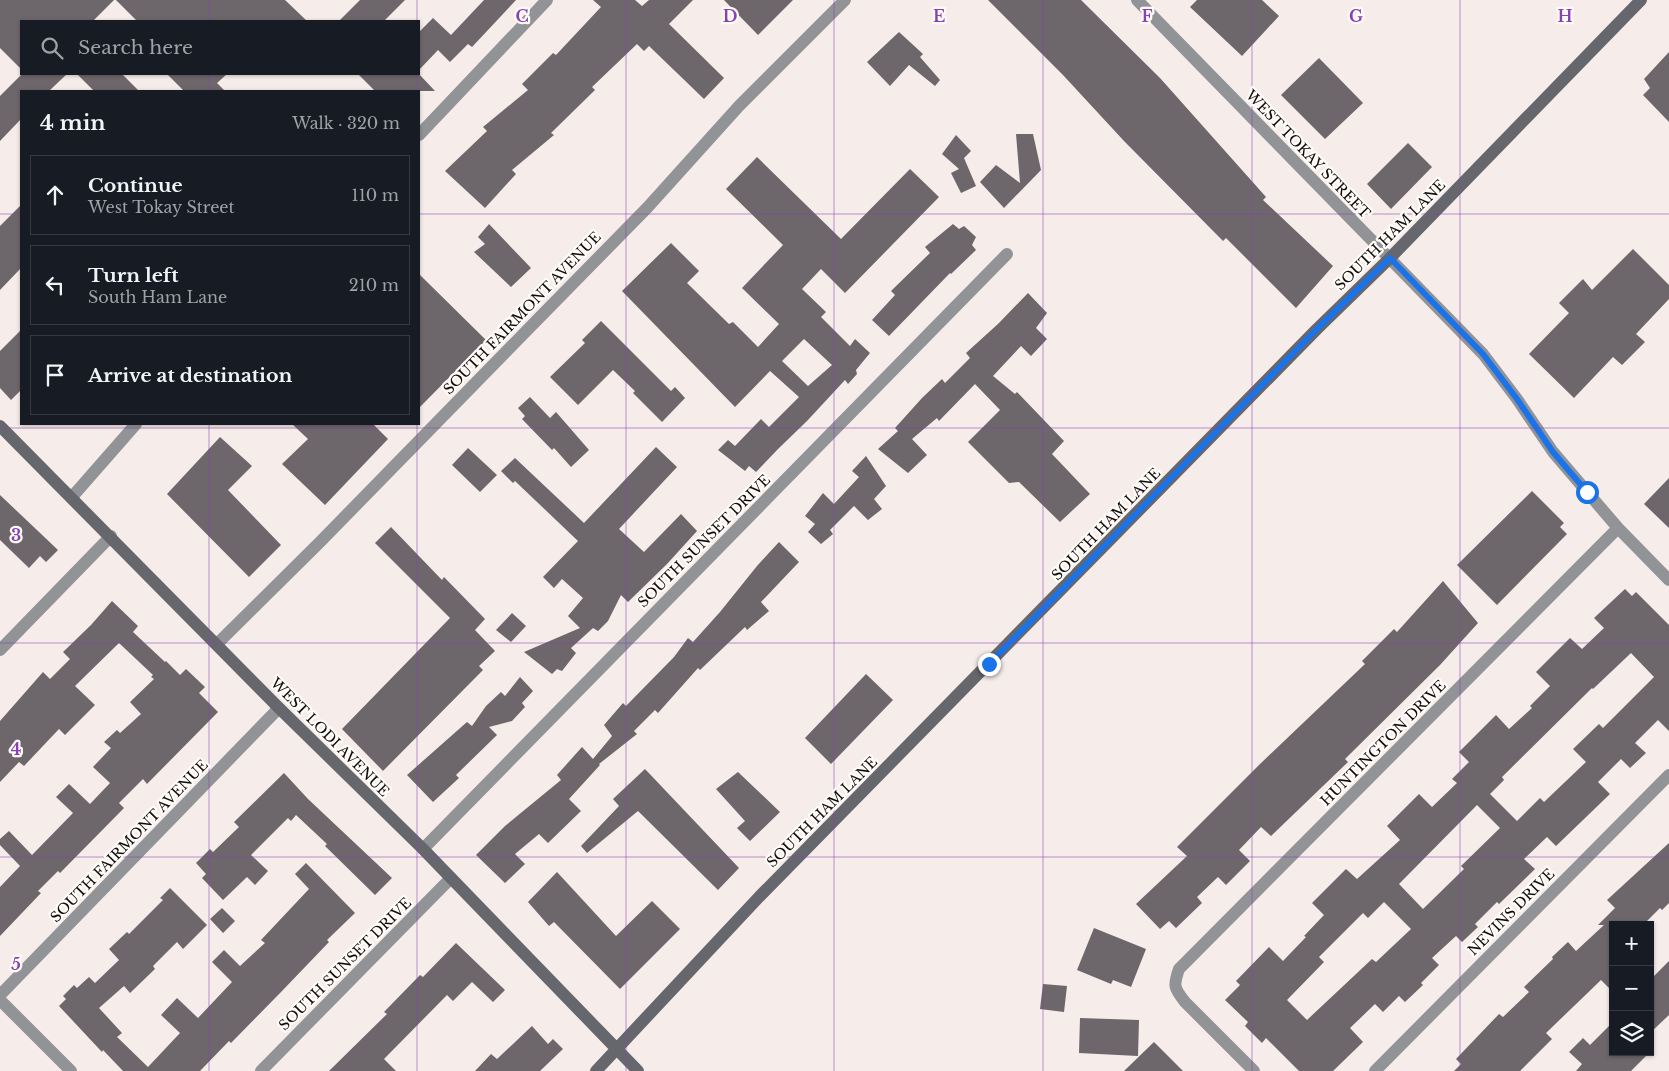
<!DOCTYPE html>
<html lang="en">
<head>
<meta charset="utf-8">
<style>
	:root { --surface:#171b24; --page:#20242c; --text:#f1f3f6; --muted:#9ea1a6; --line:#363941 }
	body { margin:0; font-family:"Libre Baskerville",serif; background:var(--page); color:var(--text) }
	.controls { position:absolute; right:15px; bottom:15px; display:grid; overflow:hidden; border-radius:0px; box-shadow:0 1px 4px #0004 }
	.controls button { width:45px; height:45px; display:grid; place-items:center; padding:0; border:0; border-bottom:1px solid var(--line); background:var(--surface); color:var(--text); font:25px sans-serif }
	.stop { position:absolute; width:15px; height:15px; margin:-11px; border:4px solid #1a73e8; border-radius:50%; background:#fff }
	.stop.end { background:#1a73e8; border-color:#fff; box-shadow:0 1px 5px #0008 }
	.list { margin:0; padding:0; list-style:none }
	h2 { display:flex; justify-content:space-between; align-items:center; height:65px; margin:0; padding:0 20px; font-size:21px }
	h2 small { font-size:16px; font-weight:400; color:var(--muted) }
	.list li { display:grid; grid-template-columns:32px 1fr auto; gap:15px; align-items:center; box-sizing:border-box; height:80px; margin:0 10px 10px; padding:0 10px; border:1px solid var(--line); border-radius:0px }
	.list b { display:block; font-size:19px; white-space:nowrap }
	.list p { margin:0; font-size:16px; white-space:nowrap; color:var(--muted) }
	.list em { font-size:16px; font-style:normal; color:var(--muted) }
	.icon { flex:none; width:28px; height:28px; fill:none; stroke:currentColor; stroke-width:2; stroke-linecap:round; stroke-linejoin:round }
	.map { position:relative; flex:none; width:1669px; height:1071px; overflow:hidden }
	.search { position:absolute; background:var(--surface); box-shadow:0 1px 4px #0004; left:20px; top:20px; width:400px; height:55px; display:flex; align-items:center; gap:12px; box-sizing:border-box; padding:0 18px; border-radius:0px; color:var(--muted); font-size:19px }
	.panel { position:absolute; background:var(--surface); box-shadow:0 1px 4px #0004; left:20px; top:90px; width:400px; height:335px; border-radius:0px }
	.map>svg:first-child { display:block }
	.building { fill:#6d666b; fill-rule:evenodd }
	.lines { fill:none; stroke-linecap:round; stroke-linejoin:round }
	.street { stroke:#919396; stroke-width:12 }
	.secondary { stroke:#66676c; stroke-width:12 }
	.route { stroke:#1a73e8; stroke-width:6 }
	.grid { fill:none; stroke:#8841b4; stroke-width:1; stroke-opacity:0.55 }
	.labels { text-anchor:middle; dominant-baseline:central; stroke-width:4.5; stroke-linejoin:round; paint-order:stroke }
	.street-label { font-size:14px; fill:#0f0b0a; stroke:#fffbf9 }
	.grid-label { font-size:16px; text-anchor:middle; font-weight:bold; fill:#8841b4; stroke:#fffbf9; stroke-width:4.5; stroke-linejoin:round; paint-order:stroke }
</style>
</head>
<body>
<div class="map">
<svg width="1669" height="1071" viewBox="0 0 1669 1071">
	<rect width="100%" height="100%" fill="#f6ece9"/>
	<path class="building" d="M0,0h114l-21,21h-72v48l-21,-21z
		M116,0h169l22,21h-170z
		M360,0h45l-21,21h-45z
		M484,0h32l-44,47 -4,-3 -18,18 -12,-12 -19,20v-38l14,-14 18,17z
		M593,0h42l7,6 7,-6h44l-24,24 55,54 -20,21 -55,-53 -5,5 -7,-7 -45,43 3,3 -44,43 3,2 -42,35 4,4 -31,34 -40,-37 42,-40 -4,-4 45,-37 -6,-6 31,-31 3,2 45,-48z
		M724,0h69l-35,35z
		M988,0h93l79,78 106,119 -3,3 70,66 -37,42 -70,-70 -3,3 -99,-100 -61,-66z
		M1197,0h65l17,16 -37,40 -52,-49z
		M899,32l24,22 -3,3 20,23 -5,6 -26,-21 -19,21 -23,-24z
		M1669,52v70l-26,-27 7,-7 -6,-9z
		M1319,58l44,45 -38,36 -44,-44z
		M22,74h45l-18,17h-28v28l-21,22v-45z
		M77,74h45l17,17h-45z
		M167,74h60l-10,9 8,8h-41z
		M358,74h61l16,17h-60z
		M1016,134h17l8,36 -37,38 -24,-26 16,-17 24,18z
		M956,135l15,16 -7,7 12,28 -15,7 -10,-20 8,-4 -17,-15z
		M1408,143l24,24 -41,42 -24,-25z
		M757,157l84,82 69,-70 29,28 -94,96 -24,-24 -19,20 24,23 -5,5 29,29 5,-7 15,14 -14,17 1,4 -9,10 -3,-4 -38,41 -29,28 -22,23 -7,-6 -4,5 -27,-21 10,-10 7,6 26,-27 8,8 30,-30 -29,-26 -35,36 -113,-116 49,-48 28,28 -12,12 42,41 4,-2 25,25 21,-23 -37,-36 41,-43 -57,-56zM804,339l28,26 -24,21 -26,-25z
		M21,205v63l-21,22v-64z
		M489,224l42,44 -20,19 -37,-35 11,-8 -7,-7z
		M953,224l6,5 5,-3 12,11 -4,8 4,5 -25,24 -1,-1 -61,63 -17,-16 23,-25 -4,-4 39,-38 -5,-6z
		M1633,249l36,36v14l-33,35 9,8 -23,23 -9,-8 -39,41 -45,-44 40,-41 -10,-10 24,-24 9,11z
		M419,274l67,66 -67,68z
		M1028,293l19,20 -11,15 11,11 -16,17 -10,-10 -28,30 22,18 2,-2 47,49 -12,13 38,40 -30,28 -41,-40 -10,1 -41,-41 32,-32 -25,-26 -36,37 -2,-3 -25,21 15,16 -19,18 -30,-24 20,-18 -3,-3 27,-30 20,-19 3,4 25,-25 -4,-5 33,-30z
		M601,321l70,70 4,-4 10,11 -23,24 -29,-29 2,-2 -22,-21 -35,35 -28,-28 35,-34 -3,-3z
		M21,330v60l-10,10 -11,-12v-37z
		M530,397l20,21 6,-6 33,38 -18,17 -17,-19 -2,2 -30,-31 3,-3 -7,-8z
		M292,424h81l15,15 -63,66 -43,-41 26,-25z
		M220,437l32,29 -24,24 53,55 -32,32 -82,-83z
		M656,447l21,20 -58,62 25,23 37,-38 16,17 -30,33 -39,38 -7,-7 -13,26 -10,10 -5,-3 -22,20 5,5 -14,18 -5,-2 -5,5 -28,-22 56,-24 -12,-12 15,-18 -21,-19 -8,9 -11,-11 35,-36 -63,-60 -2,2 -12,-12 14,-13 69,65z
		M468,448l29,27 -17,17 -28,-27z
		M866,456l20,30 -12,13 8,10 -14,11 -14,-14 -24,24 3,4 -12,10 -13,-12 7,-8 -10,-8 18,-23 11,11 25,-27 -7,-6z
		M1669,478v50l-25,-24z
		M1532,491l32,32 -4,4 7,7 -70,71 -40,-40z
		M0,495l58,55 -12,12 -6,-6 -11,12 -29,-28z
		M391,527l51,53 2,-3 41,42 -10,11 20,21 -16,15 4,4 -100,101 -41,-42 108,-111 -75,-75z
		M779,542l20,20 -38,40 8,9 -22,19 -2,-3 -45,43 -2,-2 -40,45 -3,-3 -21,21 3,3 -38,30 1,1 -31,34 12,12 -33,32 -9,-9 -24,20 10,10 -20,19 -29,-28 29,-29 56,-46 -4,-5 25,-28 11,12 19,-23 -8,-11 19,-22 3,3 48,-49 14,-19 5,4 27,-30 37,-46z
		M1443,581l35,42 -38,42 -95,94 3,3 -77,74 -10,-9 -22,23 11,11 -24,24 -8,-8 -21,20 5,6 -26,25 -7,-7 -9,8 -24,-25 51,-48 -10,-9 83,-83 105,-100 -3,-3 32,-32 3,3z
		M1625,589l7,7 4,-4 33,33v106l-11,-11 -23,23 11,10 -16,15 -9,-9 -23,23 12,12 -54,52 -9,-9 -23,22 11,10 -36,35 -2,-2 -22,22 3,3 -16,15 -6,-6 -24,22 7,7 -18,18 2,2 -18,17 -6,-6 -16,16 -8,-8 -25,24 13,14 -30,29h-34l-33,-33 -4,5 -17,-17 3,-4 -23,-22 15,-15 -4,-4 33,-34 14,14 23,-24 -2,-1 20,-21 -12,-12 34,-34 11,10 43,-39 -13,-14 32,-32 13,13 25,-24 -5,-4 17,-17 -10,-10 37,-37 13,14 23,-21 -2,-2 20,-20 -14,-14 34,-34 12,11 22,-21 -10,-10zM1631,653l23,24 -51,51 -4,-4 -26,25 13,13 -42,40 -4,-4 -23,23 -27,-27 14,-14 -2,-3 90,-89 1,1zM1477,805l23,23 -39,38 3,3 -41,40 -24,-25zM1384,902l27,27 -35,33 -4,-3 -65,61 -20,-20 37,-38 -5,-5 44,-44 5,5z
		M112,601l26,25 -5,6 32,30 1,-1 14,14 6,-6 19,18 -6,6 19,19 -71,72 -4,-5 -24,24 5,5 -64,65 -2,-2 -20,20 3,2 -41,43v-49l20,-21 -20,-21v-6l9,-8 23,24 41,-42 -17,-16 13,-13 21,20 20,-21 -17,-16 18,-19 -7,-6 13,-12 3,3 21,-19 -11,-12 24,-23 -3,-2 2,-2 -34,-32 -44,43 20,19 -30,30 -6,-6 -35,37 -5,-4 -19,20v-61l43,-49 7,7 20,-20 -7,-7 28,-27z
		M512,613l14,13 -15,16 -15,-12z
		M866,674l27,26 -62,64 -26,-26z
		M520,677l13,14 -11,12 3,4 -13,14 -23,6 8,8 -41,40 3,3 -26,24 -26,-27 60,-53 5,4 14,-20 15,-14 4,4z
		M645,769l94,99 -21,22 -80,-79 -51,42 -6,-7 38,-40 -6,-7z
		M738,772l42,40 -30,29 -13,-13 8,-7 -29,-32z
		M284,773l24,26 84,79 -17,17 -50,-49 2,-2 -31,-29 -5,6 -3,-3 -37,37 17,16 -13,14 -8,-8 -24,23 -21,-22 4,-4 -10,-11 14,-14 3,3 26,-25 -5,-5z
		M1669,843v60l-7,7 -2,-2 -17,17h-30v67l-12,-12 -55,53 6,6 -32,32h-66l7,-7 -5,-5 43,-45 4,3 26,-25 -5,-5 29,-28 -1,-2 16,-15 8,9 28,-26h-6l17,-17 -8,-8z
		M306,863l49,50 -28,27 2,2 -47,49 -51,52 -2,-2 -29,30h-77l-20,-21 -1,2 -43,-46 7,-7 -3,-3 11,-11 3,3 12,-11 6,6 24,-23 -10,-11 18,-17 2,2 34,-34 -3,-2 10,-10 37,37 -24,24 -6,-7 -24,24 2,3 -25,24 -6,-7 -25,22 23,25 -5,4 31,30 32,-34 -19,-18 16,-17 21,20 34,-36 -20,-20 12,-12 16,16 25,-23 -4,-3 48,-51 -14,-15z
		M557,872l59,64 36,-35 28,28 -60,60 -66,-67 -5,4 -21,-24z
		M222,908l13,13 -12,12 -13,-14z
		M1094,928l52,21 -15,38 -18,-7 -2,4 -34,-14z
		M456,943l49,47 -12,12 -21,-20 -19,19 -6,-6 -63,64 12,12h-67l58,-57 -3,-2 36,-37 3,2z
		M1669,961v54l-19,18v-53z
		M1043,984l24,2 -3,26 -24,-3z
		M1080,1018l59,2 -1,36 -59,-3z
		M1613,1022v30h37l-19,19h-55l6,-7 -13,-12 14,-14 7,7z
		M532,1026l16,18 5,-5 10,10 -23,22h-65l16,-17 6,5z
		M1154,1042l29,29h-59z"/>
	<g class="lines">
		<path class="street" d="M1137,0l346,354 34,45 36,53 65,76 51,52
			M419,135l128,-135
			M72,497l64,-73
			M217,644l103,-102 220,-225 107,-109 92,-102 106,-106
			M0,650l111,-114
			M423,849l584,-595
			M0,995l279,-287
			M0,1000l71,71
			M261,1071l190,-193
			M1254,1071l-69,-69c-11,-14 -12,-16 -6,-33l439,-441
			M1375,1071l294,-296"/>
		<path class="secondary" d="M0,426l279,282 144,141 215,222
			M596,1071l163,-174 558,-568 73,-71 251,-258"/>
	</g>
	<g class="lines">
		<path class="route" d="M989,664l328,-335 73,-71 93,96 34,45 36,53 34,40"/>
	</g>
	<path class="grid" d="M209,0v21M417,0v21M626,0v1071M834,0v1071M1043,0v1071M1252,0v1071M1460,0v1071M209,74v17M417,74v17M0,214h21M419,214h1250M209,424v647M417,424v647M0,428h1669M0,643h1669M0,857h1669"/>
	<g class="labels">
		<g class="street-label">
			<text transform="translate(1308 154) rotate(46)">WEST TOKAY STREET</text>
			<text transform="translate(1390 235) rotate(-45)">SOUTH HAM LANE</text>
			<text transform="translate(522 313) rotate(-46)">SOUTH FAIRMONT AVENUE</text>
			<text transform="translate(1106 524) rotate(-46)">SOUTH HAM LANE</text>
			<text transform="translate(704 541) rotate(-45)">SOUTH SUNSET DRIVE</text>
			<text transform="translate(330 737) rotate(45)">WEST LODI AVENUE</text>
			<text transform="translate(1383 743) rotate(-45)">HUNTINGTON DRIVE</text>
			<text transform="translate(822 812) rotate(-45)">SOUTH HAM LANE</text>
			<text transform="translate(129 841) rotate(-46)">SOUTH FAIRMONT AVENUE</text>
			<text transform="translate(1511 912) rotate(-45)">NEVINS DRIVE</text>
			<text transform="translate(345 964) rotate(-45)">SOUTH SUNSET DRIVE</text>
		</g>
	</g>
	<g class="grid-label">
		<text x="522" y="22">C</text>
		<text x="730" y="22">D</text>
		<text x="939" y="22">E</text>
		<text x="1147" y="22">F</text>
		<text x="1356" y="22">G</text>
		<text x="1565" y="22">H</text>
		<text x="16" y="541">3</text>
		<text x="16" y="755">4</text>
		<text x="16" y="970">5</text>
	</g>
</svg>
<div class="controls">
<button>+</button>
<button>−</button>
<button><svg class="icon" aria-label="layers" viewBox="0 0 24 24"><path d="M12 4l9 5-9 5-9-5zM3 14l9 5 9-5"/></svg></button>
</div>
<div class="stop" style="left:1587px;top:492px"></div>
<div class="stop end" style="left:989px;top:664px"></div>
<div class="search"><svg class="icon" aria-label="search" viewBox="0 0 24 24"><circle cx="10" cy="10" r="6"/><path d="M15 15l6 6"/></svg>Search here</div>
<section class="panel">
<h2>4 min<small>Walk · 320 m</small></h2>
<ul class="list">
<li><svg class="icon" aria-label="ahead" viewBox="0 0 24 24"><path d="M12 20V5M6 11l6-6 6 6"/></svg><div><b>Continue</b><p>West Tokay Street</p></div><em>110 m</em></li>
<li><svg class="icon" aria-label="left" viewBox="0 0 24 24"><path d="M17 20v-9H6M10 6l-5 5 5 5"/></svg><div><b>Turn left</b><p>South Ham Lane</p></div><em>210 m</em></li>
<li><svg class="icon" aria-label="arrive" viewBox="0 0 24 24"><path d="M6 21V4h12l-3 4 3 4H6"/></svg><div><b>Arrive at destination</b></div></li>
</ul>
</section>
</div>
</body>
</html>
